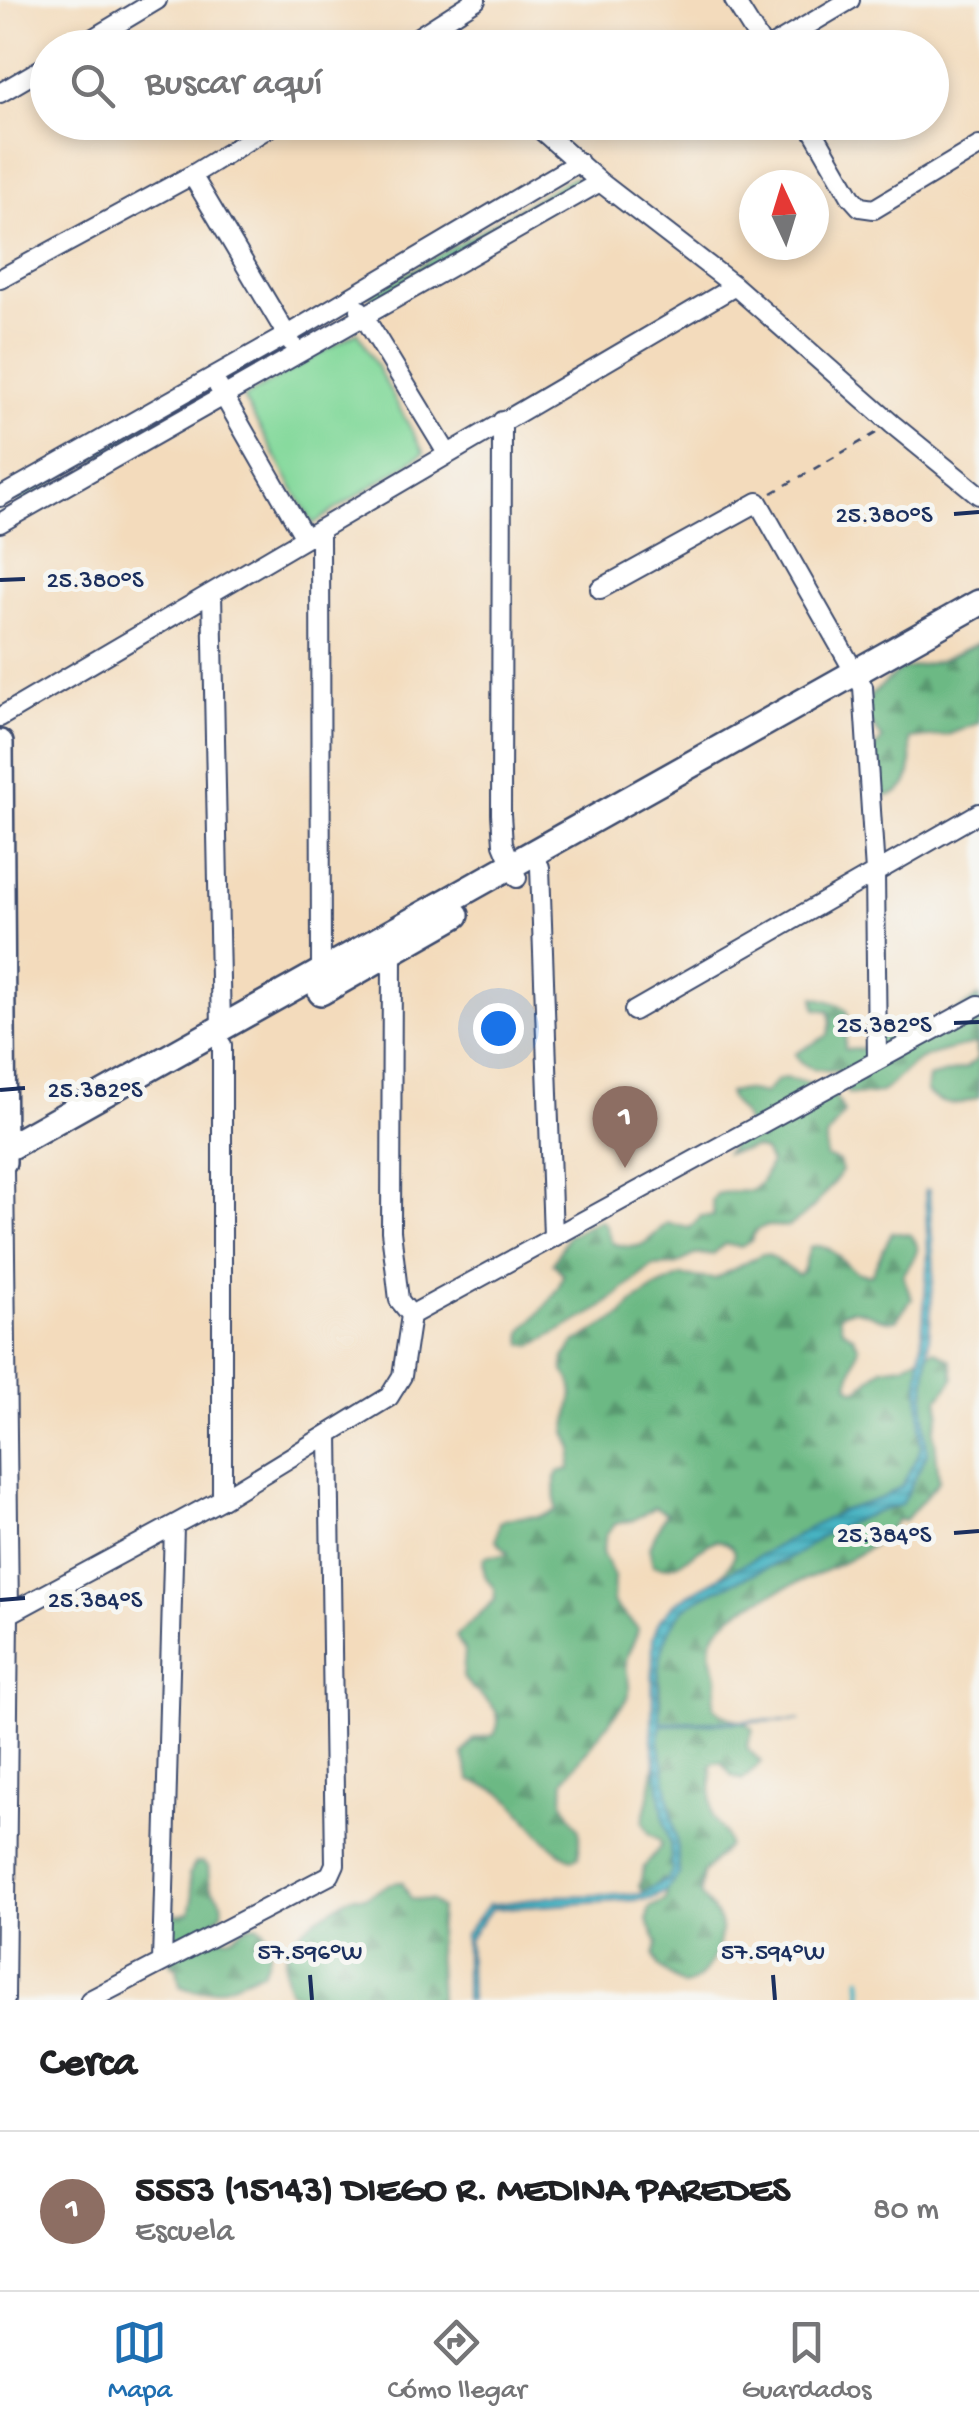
<!DOCTYPE html>
<html lang="es">
<head>
<meta charset="utf-8">
<style>
	:root { --surface:#fff; --page:#f6f6f6; --text:#202124; --muted:#757577; --line:#e0e0e0; --accent:#1f6fb2 }
	body { margin:0; font-family:"Gochi Hand",sans-serif; background:var(--page); color:var(--text) }
	.compass { position:absolute; left:739px; top:170px; width:90px; height:90px; border-radius:50%; background:var(--surface); box-shadow:0 5px 15px #0003; rotate:356deg }
	.you { position:absolute; left:498px; top:1028px; width:35px; height:35px; margin:-25px; border:8px solid #fff; border-radius:50%; background:#1a73e8; box-shadow:0 0 0 15px #1a73e833 }
	.badge { display:grid; place-items:center; width:65px; height:65px; border-radius:50%; background:var(--accent); color:#fff; font-size:32px; font-weight:700 }
	.pin { position:absolute; translate:-50% -82px; filter:drop-shadow(0 2px 5px #0008) }
	.pin::after { content:''; position:absolute; top:52px; width:35px; height:30px; background:inherit; clip-path:polygon(0 0,100% 0,50% 100%) }
	.list { margin:0; padding:0; list-style:none }
	h2 { display:flex; justify-content:space-between; align-items:center; height:130px; margin:0; padding:0 40px; font-size:42px }
	h2 small { font-size:32px; font-weight:400; color:var(--muted) }
	.list li { display:grid; grid-template-columns:65px 1fr auto; gap:30px; align-items:center; box-sizing:border-box; height:160px; padding:0 40px; border-top:2px solid var(--line) }
	.list b { display:block; font-size:38px; white-space:nowrap }
	.list p { margin:0; font-size:32px; white-space:nowrap; color:var(--muted) }
	.list em { font-size:32px; font-style:normal; color:var(--muted) }
	.icon { flex:none; width:55px; height:55px; fill:none; stroke:currentColor; stroke-width:2; stroke-linecap:round; stroke-linejoin:round }
	.map { position:relative; flex:none; width:979px; height:2000px; overflow:hidden }
	.search { position:absolute; background:var(--surface); box-shadow:0 5px 15px #0003; left:30px; right:30px; top:30px; height:110px; display:flex; align-items:center; gap:25px; box-sizing:border-box; padding:0 35px; border-radius:55px; color:var(--muted); font-size:38px }
	.sheet { height:290px; background:var(--surface) }
	nav { display:flex; justify-content:space-around; align-items:center; box-sizing:border-box; height:140px; border-top:2px solid var(--line); background:var(--surface); font-size:28px; color:var(--muted) }
	nav a { display:grid; justify-items:center; gap:5px }
	nav .on { color:var(--accent) }
	.map>svg:first-child { display:block }
	.grass { fill:url(#grass-dots); stroke:#50847d; stroke-width:2.5 }
	.forest { fill:url(#forest-firs); stroke:#447471; stroke-width:2.5 }
	.park { fill:#85d99c; stroke:#50847d; stroke-width:2.5 }
	.water { fill:url(#water-rules); stroke:#307290; stroke-width:2.5 }
	.lines { fill:none; stroke-linecap:round; stroke-linejoin:round }
	.stream { stroke:#46b4c2; stroke-width:5 }
	.street-casing { stroke:#3b496c; stroke-width:22 }
	.secondary-casing { stroke:#3b496c; stroke-width:30 }
	.path { stroke:#3b496c; stroke-width:2.5; stroke-dasharray:8 8; stroke-linecap:butt }
	.street { stroke:#fff; stroke-width:18 }
	.secondary { stroke:#fff; stroke-width:25 }
	.ticks { fill:none; stroke:#1b2f5e; stroke-width:4 }
	.ticks-label { font-size:25px; text-anchor:middle; fill:#1b2f5e; stroke:#f6f6f2; stroke-width:10; stroke-linejoin:round; paint-order:stroke }
</style>
</head>
<body>
<div class="map">
<svg width="979" height="2000" viewBox="0 0 979 2000">
	<defs>
		<pattern id="grass-dots" width="8" height="8" patternUnits="userSpaceOnUse" patternTransform="scale(2.5)"><rect width="8" height="8" fill="#85d99c"/><path d="M2 2h.1M6 6h.1" fill="none" stroke="#72bb89" stroke-width="1.8" stroke-linecap="round"/></pattern>
		<pattern id="forest-firs" width="22" height="20" patternUnits="userSpaceOnUse" patternTransform="scale(2.5)"><rect width="22" height="20" fill="#6cb984"/><path d="M5 1l3.5 6h-7zM16 11l3.5 6h-7z" fill="#58976f"/></pattern>
		<pattern id="water-rules" width="6" height="5" patternUnits="userSpaceOnUse" patternTransform="scale(2.5)"><rect width="6" height="5" fill="#46b4c2"/><path d="M0 2.5h6" fill="none" stroke="#3a93a1"/></pattern>
	</defs>
	<rect width="100%" height="100%" fill="#f6f6f2"/>
	<filter id="ink" filterUnits="userSpaceOnUse"><feTurbulence type="fractalNoise" baseFrequency=".01" numOctaves="2"/><feDisplacementMap in="SourceGraphic" scale="20" xChannelSelector="R" yChannelSelector="G"/><feConvolveMatrix kernelMatrix="1 2 1 2 8 2 1 2 1" color-interpolation-filters="sRGB"/></filter>
	<filter id="wash" filterUnits="userSpaceOnUse"><feTurbulence type="fractalNoise" baseFrequency=".0048" numOctaves="4" result="noise"/><feDisplacementMap in="SourceGraphic" scale="40" xChannelSelector="R" yChannelSelector="G"/><feGaussianBlur stdDeviation="2.25" result="paint"/><feColorMatrix in="noise" values="0 0 0 0 0 0 0 0 0 0 0 0 0 0 0 0 0 1.4 0 .05"/><feComposite in="paint" operator="in"/></filter>
	<g filter="url(#wash)">
		<rect width="100%" height="100%" fill="#f3dbbc"/>
		<path class="grass" d="M572,177l4,1v5l-202,116 -5,-3z
			M206,390v6l-188,107 -1,-6z"/>
		<path class="forest" d="M979,643v80l-32,12 -37,4c4,34 1,63 -40,56l4,-46 9,-10 -15,-19 2,-24 30,-26 39,-9z
			M814,997c48,11 31,15 31,52 22,4 27,-8 43,-20l41,-1 50,-31v100c-21,9 -35,11 -53,-5l2,-14 38,-10 11,-9v-15c-17,3 -46,8 -61,18 -32,22 -21,36 -68,32l-9,-23c-19,-1 -34,0 -44,-17l33,-19 3,-12 -2,-12 -13,-2z
			M784,1078c31,6 48,4 60,35l-18,25v19l13,5 3,9c-15,21 -32,44 -55,56 -14,-1 -31,-5 -35,13l-11,7 -16,-3 -12,10 -19,1 -19,10 -23,1 -52,43 -68,37 -9,-2 -1,-12c14,-17 37,-36 41,-58l-10,-11 15,-27 32,-16 5,4 7,19c31,10 34,-1 55,-20l23,5 11,-12h13l-2,-16 5,-6c29,-7 39,8 53,-31l-6,-12 -9,-3 -29,5 20,-28c0,-12 -15,-19 -18,-32l16,-3 20,4 13,-14z
			M892,1232l19,3c15,17 -1,25 -8,41l9,23 -16,21c-22,3 -38,-21 -57,-4l3,13 11,7 6,11 -11,37 5,6 6,-1 23,-21 21,-3 31,-15 17,10 3,19 -16,20 2,13 -6,18 5,51 -31,36 -5,4 -6,-2c-34,58 -163,69 -185,120 -5,14 3,25 5,38 1,10 -4,20 -3,30 10,13 28,10 39,22l-6,19 14,14 -18,18 -11,-4 -11,-14h-7l-3,4c1,12 -1,43 2,51 6,12 14,14 15,29l-25,27 -3,20c5,11 20,22 21,35 1,21 -16,53 -38,58l-25,-20 -4,-11 4,-12 -11,-22 2,-13 17,-8 2,-19 -6,-2 -13,13 -6,1 -4,-6 5,-20 17,-21 -1,-6 -11,-7 -6,-11c9,-35 16,-76 17,-113 1,-25 -8,-69 10,-91 8,-10 102,-67 46,-78 -24,11 -38,33 -63,25l-4,-18 17,-34 -11,-6 -22,13 -18,4 -9,10 -4,19 12,23 -1,27 25,26c-2,12 -12,22 -12,34 0,13 6,21 2,35l-64,82 -1,21 16,29v26l-5,3c-22,-3 -50,-47 -68,-63 -10,-8 -24,-10 -36,-16l-7,-25 11,-16 20,-4c16,-30 -18,-36 -31,-58l2,-25 -9,-16 39,-36 -1,-12c-9,-10 -12,-16 -10,-30 8,-5 15,0 24,-5l-12,-13 4,-18c18,-10 37,0 56,-12l-1,-32 3,-6 12,-3 3,-20 -7,-17 7,-38 -2,-13 -7,-10v-13l11,-15 46,-27 13,-14 23,-15 24,-11 34,3 47,-25 7,1 29,20 5,-4 7,-24c28,-8 32,29 61,28z
			M203,1862l5,4c1,7 0,16 3,22 7,11 14,10 11,25l-14,12 -1,6c36,18 24,-8 52,-6 15,12 12,32 3,47 -28,9 -53,28 -82,14l-3,-19 -6,-2 -12,-65 13,-2 1,12 4,5 13,-3 3,-13 -4,-25 7,-11z
			M402,1882l9,17 20,1 9,8 -3,39 3,53h-120l-30,-8c-19,-43 12,-67 47,-86 3,-2 9,-7 13,-9 6,-2 10,0 16,-1 15,-4 19,-14 36,-14z"/>
		<path class="park" d="M358,332l66,121 -111,71 -70,-126z"/>
		<path class="water" d="M925,1190h4l5,79 -10,138 3,47 -26,51c-28,7 -54,17 -79,31 -10,7 -20,16 -32,22 -22,10 -96,38 -109,54 -26,32 -25,73 -20,110l140,-2 -140,5 -2,15 18,105 2,29 -14,18 -14,7 -160,10 -23,31 2,60h-5v-66l23,-29 68,-9 84,-2 28,-15 4,-8 -2,-28 -6,-22 -12,-81 1,-102 6,-17 16,-18 23,-14 143,-78 41,-13 20,-12 19,-38 -2,-72 9,-122z"/>
		<g class="lines">
			<path class="stream" d="M861,1978l1,22"/>
		</g>
	</g>
	<g filter="url(#ink)">
		<g class="lines">
			<g class="street-casing">
				<path id="street" d="M734,0l30,48
					M426,32l18,16
					M77,48l80,-48
					M401,48l75,-48
					M769,48l81,-48
					M0,93l48,-28
					M532,122l68,60 135,104 157,138 87,71
					M808,122l43,75 9,10 14,2 105,-63
					M192,175l99,167
					M0,279l192,-104 86,-53
					M360,310l87,143
					M218,386l87,152
					M502,421l-1,393 2,30 14,34
					M0,497l287,-162 292,-173
					M0,523l600,-341
					M320,529l1,443
					M600,589l158,-87 105,185 12,185 2,188
					M212,593l9,435
					M0,717l735,-431
					M540,867l13,369
					M392,953l-1,278 8,69 12,15
					M634,1011l345,-198
					M222,1045v454
					M4,1167l5,447 -4,386
					M411,1315l568,-310
					M9,1614l213,-115 167,-102 13,-21 9,-61
					M162,1962l12,-436
					M90,2000l240,-125 5,-11 -6,-430"/>
			</g>
			<g class="secondary-casing">
				<path id="secondary" d="M0,743l3,419
					M321,992l135,-77
					M0,1152l979,-549"/>
			</g>
			<path class="path" d="M772,493l106,-61"/>
			<use href="#street" class="street"/>
			<use href="#secondary" class="secondary"/>
		</g>
	</g>
	<path class="ticks" d="M954,514l25,-2M0,580l25,-1M954,1023l25,-1M0,1090l25,-2M954,1533l25,-2M0,1600l25,-2M310,1975l2,25M773,1975l2,25"/>
	<g class="ticks-label">
		<text x="884" y="522">25.380°S</text>
		<text x="95" y="587">25.380°S</text>
		<text x="884" y="1032">25.382°S</text>
		<text x="95" y="1097">25.382°S</text>
		<text x="884" y="1542">25.384°S</text>
		<text x="95" y="1607">25.384°S</text>
		<text x="310" y="1959">57.596°W</text>
		<text x="773" y="1959">57.594°W</text>
	</g>
</svg>
<svg class="compass" viewBox="-18 -18 36 36"><path d="M0-13l5 13h-10z" fill="#e53935"/><path d="M0 13l5-13h-10z" fill="#757577"/></svg>
<div class="you"></div>
<div class="pin badge" style="left:625px;top:1168px;background:#8d6e63">1</div>
<div class="search"><svg class="icon" aria-label="search" viewBox="0 0 24 24"><circle cx="10" cy="10" r="6"/><path d="M15 15l6 6"/></svg>Buscar aquí</div>
</div>
<section class="sheet">
<h2>Cerca<small></small></h2>
<ul class="list">
<li><span class="badge" style="background:#8d6e63">1</span><div><b>5553 (15143) DIEGO R. MEDINA PAREDES</b><p>Escuela</p></div><em>80 m</em></li>
</ul>
</section>
<nav>
<a class="on"><svg class="icon" aria-label="map" viewBox="0 0 24 24"><path d="M3 6l6-2 6 2 6-2v14l-6 2-6-2-6 2zM9 4v14M15 6v14"/></svg>Mapa</a>
<a><svg class="icon" aria-label="directions" viewBox="0 0 24 24"><path d="M12 3l9 9-9 9-9-9zM9 14v-3h6M13 9l2 2-2 2"/></svg>Cómo llegar</a>
<a><svg class="icon" aria-label="saved" viewBox="0 0 24 24"><path d="M7 4h10v16l-5-4-5 4z"/></svg>Guardados</a>
</nav>
</body>
</html>
